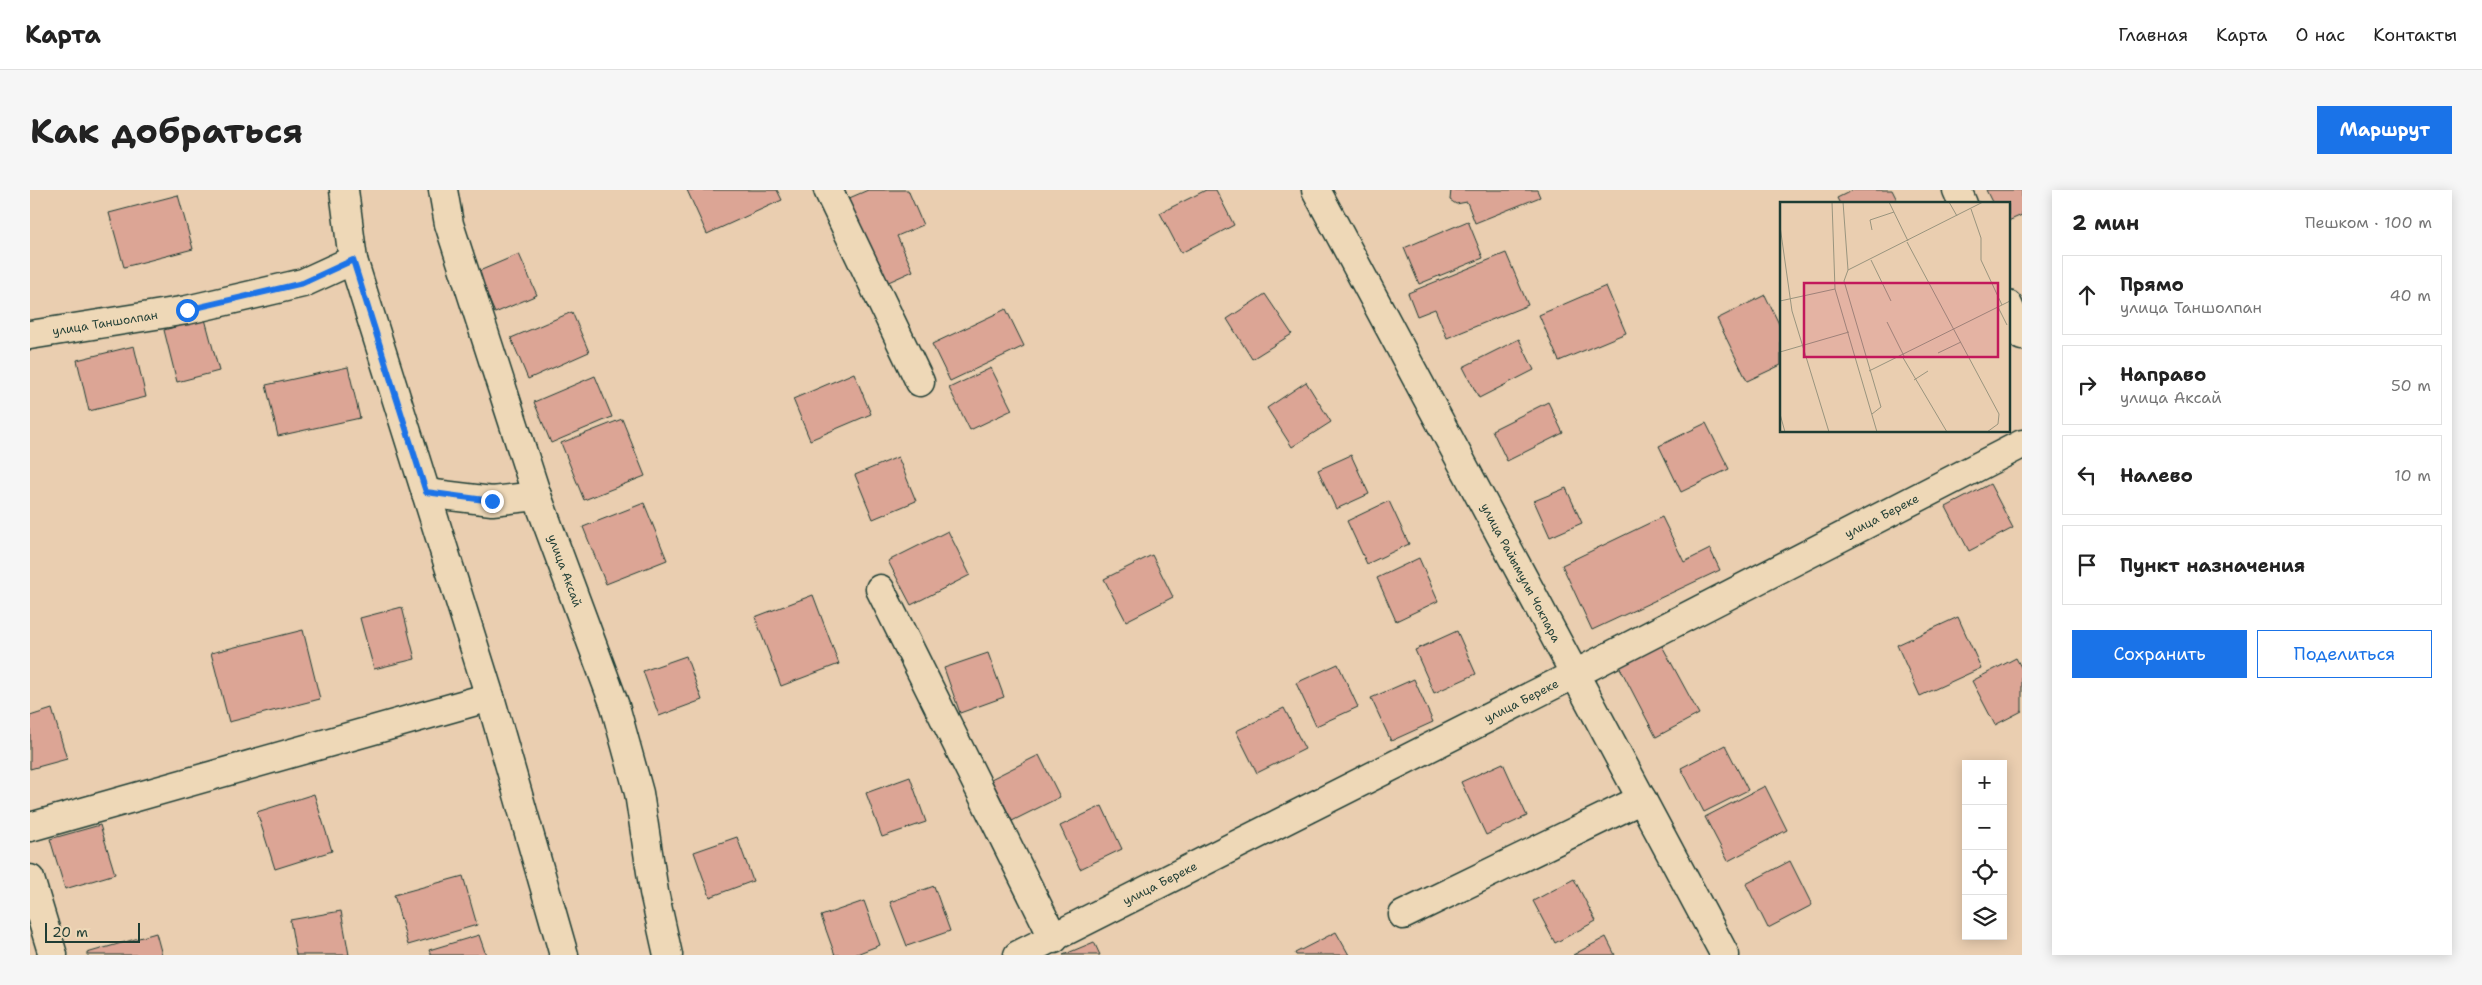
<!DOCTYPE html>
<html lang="ru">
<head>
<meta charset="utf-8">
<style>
	:root { --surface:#fff; --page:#f6f6f6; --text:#222; --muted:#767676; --line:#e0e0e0; --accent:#1a73e8 }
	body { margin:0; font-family:"Shantell Sans",sans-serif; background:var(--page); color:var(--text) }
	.controls { position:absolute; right:15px; bottom:15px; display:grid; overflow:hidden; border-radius:0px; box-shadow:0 2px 12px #0003 }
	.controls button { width:45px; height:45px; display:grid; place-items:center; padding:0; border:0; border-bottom:1px solid var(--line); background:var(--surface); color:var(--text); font:25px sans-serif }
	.scale { position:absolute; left:15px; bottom:12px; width:95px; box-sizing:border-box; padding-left:5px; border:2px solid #1f3d34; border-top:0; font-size:14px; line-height:18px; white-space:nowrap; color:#1f3d34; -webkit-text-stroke:4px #eed8b7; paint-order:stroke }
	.stop { position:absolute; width:15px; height:15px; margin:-11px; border:4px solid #1a73e8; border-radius:50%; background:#fff }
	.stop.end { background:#1a73e8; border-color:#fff; box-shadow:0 1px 5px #0008 }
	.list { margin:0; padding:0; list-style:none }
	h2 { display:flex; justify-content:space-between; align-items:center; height:65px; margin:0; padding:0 20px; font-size:21px }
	h2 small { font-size:16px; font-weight:400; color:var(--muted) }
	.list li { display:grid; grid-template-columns:32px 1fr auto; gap:15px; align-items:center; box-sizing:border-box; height:80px; margin:0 10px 10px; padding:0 10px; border:1px solid var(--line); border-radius:0px }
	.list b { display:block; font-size:19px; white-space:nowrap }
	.list p { margin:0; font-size:16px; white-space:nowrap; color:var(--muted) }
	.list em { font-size:16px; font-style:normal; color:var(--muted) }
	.actions { display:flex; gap:10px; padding:15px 20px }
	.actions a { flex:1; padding:11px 0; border:1px solid var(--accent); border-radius:0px; text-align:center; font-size:18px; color:var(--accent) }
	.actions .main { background:var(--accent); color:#fff }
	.icon { flex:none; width:28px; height:28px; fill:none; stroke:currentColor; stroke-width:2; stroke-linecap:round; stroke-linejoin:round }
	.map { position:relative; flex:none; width:1992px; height:765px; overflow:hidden; border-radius:0px }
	header { display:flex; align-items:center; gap:30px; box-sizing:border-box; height:70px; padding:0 25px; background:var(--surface); border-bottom:1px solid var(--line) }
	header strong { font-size:24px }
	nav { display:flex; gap:28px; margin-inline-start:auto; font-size:18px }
	.intro { display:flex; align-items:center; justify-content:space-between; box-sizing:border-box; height:120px; padding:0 30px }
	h1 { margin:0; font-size:35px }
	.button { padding:12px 22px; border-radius:0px; background:var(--accent); color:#fff; font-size:18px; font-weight:700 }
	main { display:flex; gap:30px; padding:0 30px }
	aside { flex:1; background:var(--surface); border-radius:0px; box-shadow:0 2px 12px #0003 }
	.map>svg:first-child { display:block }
	.building { fill:#dca595; stroke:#1f3d34 }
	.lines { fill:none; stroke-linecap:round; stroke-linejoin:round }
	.minor-casing { stroke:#1f3d34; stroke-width:31 }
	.minor { stroke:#eed8b7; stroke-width:28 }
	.route { stroke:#1a73e8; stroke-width:6 }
	.labels { text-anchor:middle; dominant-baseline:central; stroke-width:5; stroke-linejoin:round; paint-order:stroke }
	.street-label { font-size:12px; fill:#1f3d34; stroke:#eed8b7 }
	.inset-road { fill:none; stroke:#99947e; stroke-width:1 }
	.view { fill:#c2185b; fill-opacity:0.15; stroke:#c2185b; stroke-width:2.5 }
	.inset-edge { fill:none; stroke:#1f3d34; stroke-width:2.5 }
</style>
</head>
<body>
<header>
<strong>Карта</strong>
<nav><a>Главная</a><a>Карта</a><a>О нас</a><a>Контакты</a></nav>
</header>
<div class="intro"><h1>Как добраться</h1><a class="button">Маршрут</a></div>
<main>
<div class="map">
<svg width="1992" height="765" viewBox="0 0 1992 765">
	<rect width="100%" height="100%" fill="#eaceb0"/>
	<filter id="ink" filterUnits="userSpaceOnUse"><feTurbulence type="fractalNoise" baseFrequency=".02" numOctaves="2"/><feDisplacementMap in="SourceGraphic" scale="10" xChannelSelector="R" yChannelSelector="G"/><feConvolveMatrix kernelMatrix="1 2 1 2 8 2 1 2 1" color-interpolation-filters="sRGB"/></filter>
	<g filter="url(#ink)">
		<path class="building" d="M657,0h90l5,10 -75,34z
			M838,0h40l15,35 -26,11 16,35 -29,13 -37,-85z
			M1176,0h10l18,35 -53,28 -21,-40z
			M1421,0h86l3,7 -65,26 -8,-21 -11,2 -6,-4z
			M1823,0h39l7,14h-59l-3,-6z
			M1956,0h36v25l-14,6v-17h-15z
			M148,5l15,54 -69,18 -15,-54z
			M1438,31l15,37 -64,26 -15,-36z
			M1476,63l22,52 -81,33 -12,-29 -18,7 -9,-23z
			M489,64l18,41 -42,18 -18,-41z
			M1576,96l20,47 -67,28 -20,-46z
			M1235,104l27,40 -40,25 -25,-40z
			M1735,105l16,33v37l-34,16 -30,-62z
			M976,119l18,37 -74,35 -18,-37z
			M542,122l17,40 -61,27 -17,-41z
			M175,129l14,52 -42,11 -13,-52z
			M1489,149l15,31 -55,28 -16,-31z
			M104,156l12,51 -57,14 -12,-51z
			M318,177l12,51 -82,18 -12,-51z
			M961,178l21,42 -42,20 -21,-42z
			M824,183l17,41 -61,26 -17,-41z
			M565,186l17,41 -61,26 -17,-41z
			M1276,192l25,40 -39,25 -25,-39z
			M1518,212l15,31 -56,28 -15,-31z
			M592,229l23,57 -61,24 -23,-57z
			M1676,233l23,46 -48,23 -22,-46z
			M1321,265l18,39 -33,15 -18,-39z
			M868,267l18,44 -43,18 -18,-44z
			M1960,294l23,44 -44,23 -23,-44z
			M1536,298l16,35 -32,14 -16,-36z
			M1359,311l20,43 -42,20 -20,-43z
			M614,313l23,57 -61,24 -23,-57z
			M1632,327l22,45 26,-13 10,21 -128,60 -30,-65z
			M918,341l22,44 -59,30 -23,-44z
			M1122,365l21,42 -47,24 -22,-42z
			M1389,368l19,43 -42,20 -19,-43z
			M783,405l26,69 -58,22 -26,-69z
			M372,417l13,52 -41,10 -14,-51z
			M1928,427l23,51 -61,28 -23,-51z
			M273,440l17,69 -91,23 -18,-69z
			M1427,441l19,43 -42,19 -19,-43z
			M1631,454l38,70 -43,23 -37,-71z
			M958,463l16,44 -44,16 -16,-45z
			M656,466l16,44 -43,16 -16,-45z
			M1986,468l6,11v42l-27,14 -23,-44z
			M1308,474l20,43 -42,19 -20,-43z
			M1384,489l19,43 -42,19 -20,-43z
			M1254,518l21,41 -48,24 -21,-42z
			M22,519l15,50 -37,10v-53z
			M1695,555l23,45 -44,22 -23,-44z
			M1009,565l21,42 -48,24 -21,-42z
			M1473,573l24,53 -41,19 -25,-53z
			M880,587l16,45 -44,15 -16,-44z
			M1735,596l22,44 -59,31 -23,-44z
			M284,604l18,57 -57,18 -18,-57z
			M1072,616l20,43 -42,20 -20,-43z
			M70,635l15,49 -50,15 -15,-50z
			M707,647l16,44 -43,16 -16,-45z
			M1760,671l22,44 -44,23 -22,-44z
			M433,686l14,49 -69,20 -14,-50z
			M1544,689l22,42 -41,22 -22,-42z
			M904,696l16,45 -43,15 -17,-44z
			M834,711l16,44 -26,10h-19l-14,-39z
			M311,721l8,44h-53l-6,-35z
			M1306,742l13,23h-53l-1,-2z
			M126,743l6,22h-75v-2z
			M449,745l7,20h-55l-2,-5z
			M1576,747l9,18h-42z
			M1064,752l6,13h-37z"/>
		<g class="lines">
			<g class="minor-casing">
				<g id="minor">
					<path d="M314,0l9,70 137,437 74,258"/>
					<path id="s1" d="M413,0l6,34 88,272 78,210 24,87 15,99 14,63"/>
					<path d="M798,0l92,192"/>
					<path id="s2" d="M1286,0l409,765"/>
					<path d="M1927,0l6,14"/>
					<path d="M1978,115l14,31"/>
					<path id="s3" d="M0,145l157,-25 116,-27 50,-23"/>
					<path d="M396,303l66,8 45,-5"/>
					<path d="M850,399l174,350"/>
					<path d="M0,637l460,-130"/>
					<path d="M0,689l23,76"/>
					<path d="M1373,725l239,-116"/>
					<path id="s4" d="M988,765l557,-281 447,-230"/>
				</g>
			</g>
			<use href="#minor" class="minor"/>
		</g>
	</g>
	<g class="lines" filter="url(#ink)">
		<path class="route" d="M157,120l116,-27 50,-23 73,232 66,9"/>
	</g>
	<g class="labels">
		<g class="street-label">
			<text stroke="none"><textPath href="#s3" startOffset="76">улица Таншолпан</textPath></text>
			<text stroke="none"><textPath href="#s4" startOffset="969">улица Береке</textPath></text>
			<text stroke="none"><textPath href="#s1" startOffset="400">улица Аксай</textPath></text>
			<text stroke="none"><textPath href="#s2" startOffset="434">улица Райымулы Чокпара</textPath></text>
			<text stroke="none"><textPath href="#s4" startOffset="564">улица Береке</textPath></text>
			<text stroke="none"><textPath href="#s4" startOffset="159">улица Береке</textPath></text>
		</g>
	</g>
	<g transform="translate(1750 12)">
		<rect width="230" height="230" fill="#eaceb0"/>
		<path class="inset-road" d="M52,0l3,87 42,143M63,0l5,68 -4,11 37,126 -9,7M109,0l19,39M169,0l8,14M191,7l10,29v22l21,45M0,24l12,85 37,121M92,28l-2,-10 24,-8M127,40l92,172 -1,10 -11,8M91,58l20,41M68,68l135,-68M0,99l55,-12M218,105l9,18M107,120l17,34M0,150l69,-20M158,151l23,-11M122,154l45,76M89,169l141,-70M134,178l14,-9M0,212l5,18"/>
		<path class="view" d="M24,81h194v74h-194z"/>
		<rect width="230" height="230" class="inset-edge"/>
	</g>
</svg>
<div class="controls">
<button>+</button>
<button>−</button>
<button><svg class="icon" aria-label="locate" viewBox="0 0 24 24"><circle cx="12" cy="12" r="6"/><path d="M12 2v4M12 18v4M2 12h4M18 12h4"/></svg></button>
<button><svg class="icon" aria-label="layers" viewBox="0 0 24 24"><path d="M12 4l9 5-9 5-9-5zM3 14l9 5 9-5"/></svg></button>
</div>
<div class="scale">20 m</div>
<div class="stop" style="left:157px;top:120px"></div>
<div class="stop end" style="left:462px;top:311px"></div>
</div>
<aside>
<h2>2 мин<small>Пешком · 100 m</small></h2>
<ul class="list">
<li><svg class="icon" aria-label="ahead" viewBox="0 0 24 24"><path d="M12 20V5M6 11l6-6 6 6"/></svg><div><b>Прямо</b><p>улица Таншолпан</p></div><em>40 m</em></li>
<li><svg class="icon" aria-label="right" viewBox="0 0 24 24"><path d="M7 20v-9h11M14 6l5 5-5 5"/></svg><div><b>Направо</b><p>улица Аксай</p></div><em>50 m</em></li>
<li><svg class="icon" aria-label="left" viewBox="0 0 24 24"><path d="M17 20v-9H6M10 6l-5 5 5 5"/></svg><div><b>Налево</b></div><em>10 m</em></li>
<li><svg class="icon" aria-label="arrive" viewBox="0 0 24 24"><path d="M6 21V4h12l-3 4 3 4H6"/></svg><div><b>Пункт назначения</b></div></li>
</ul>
<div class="actions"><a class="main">Сохранить</a><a>Поделиться</a></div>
</aside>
</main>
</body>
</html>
